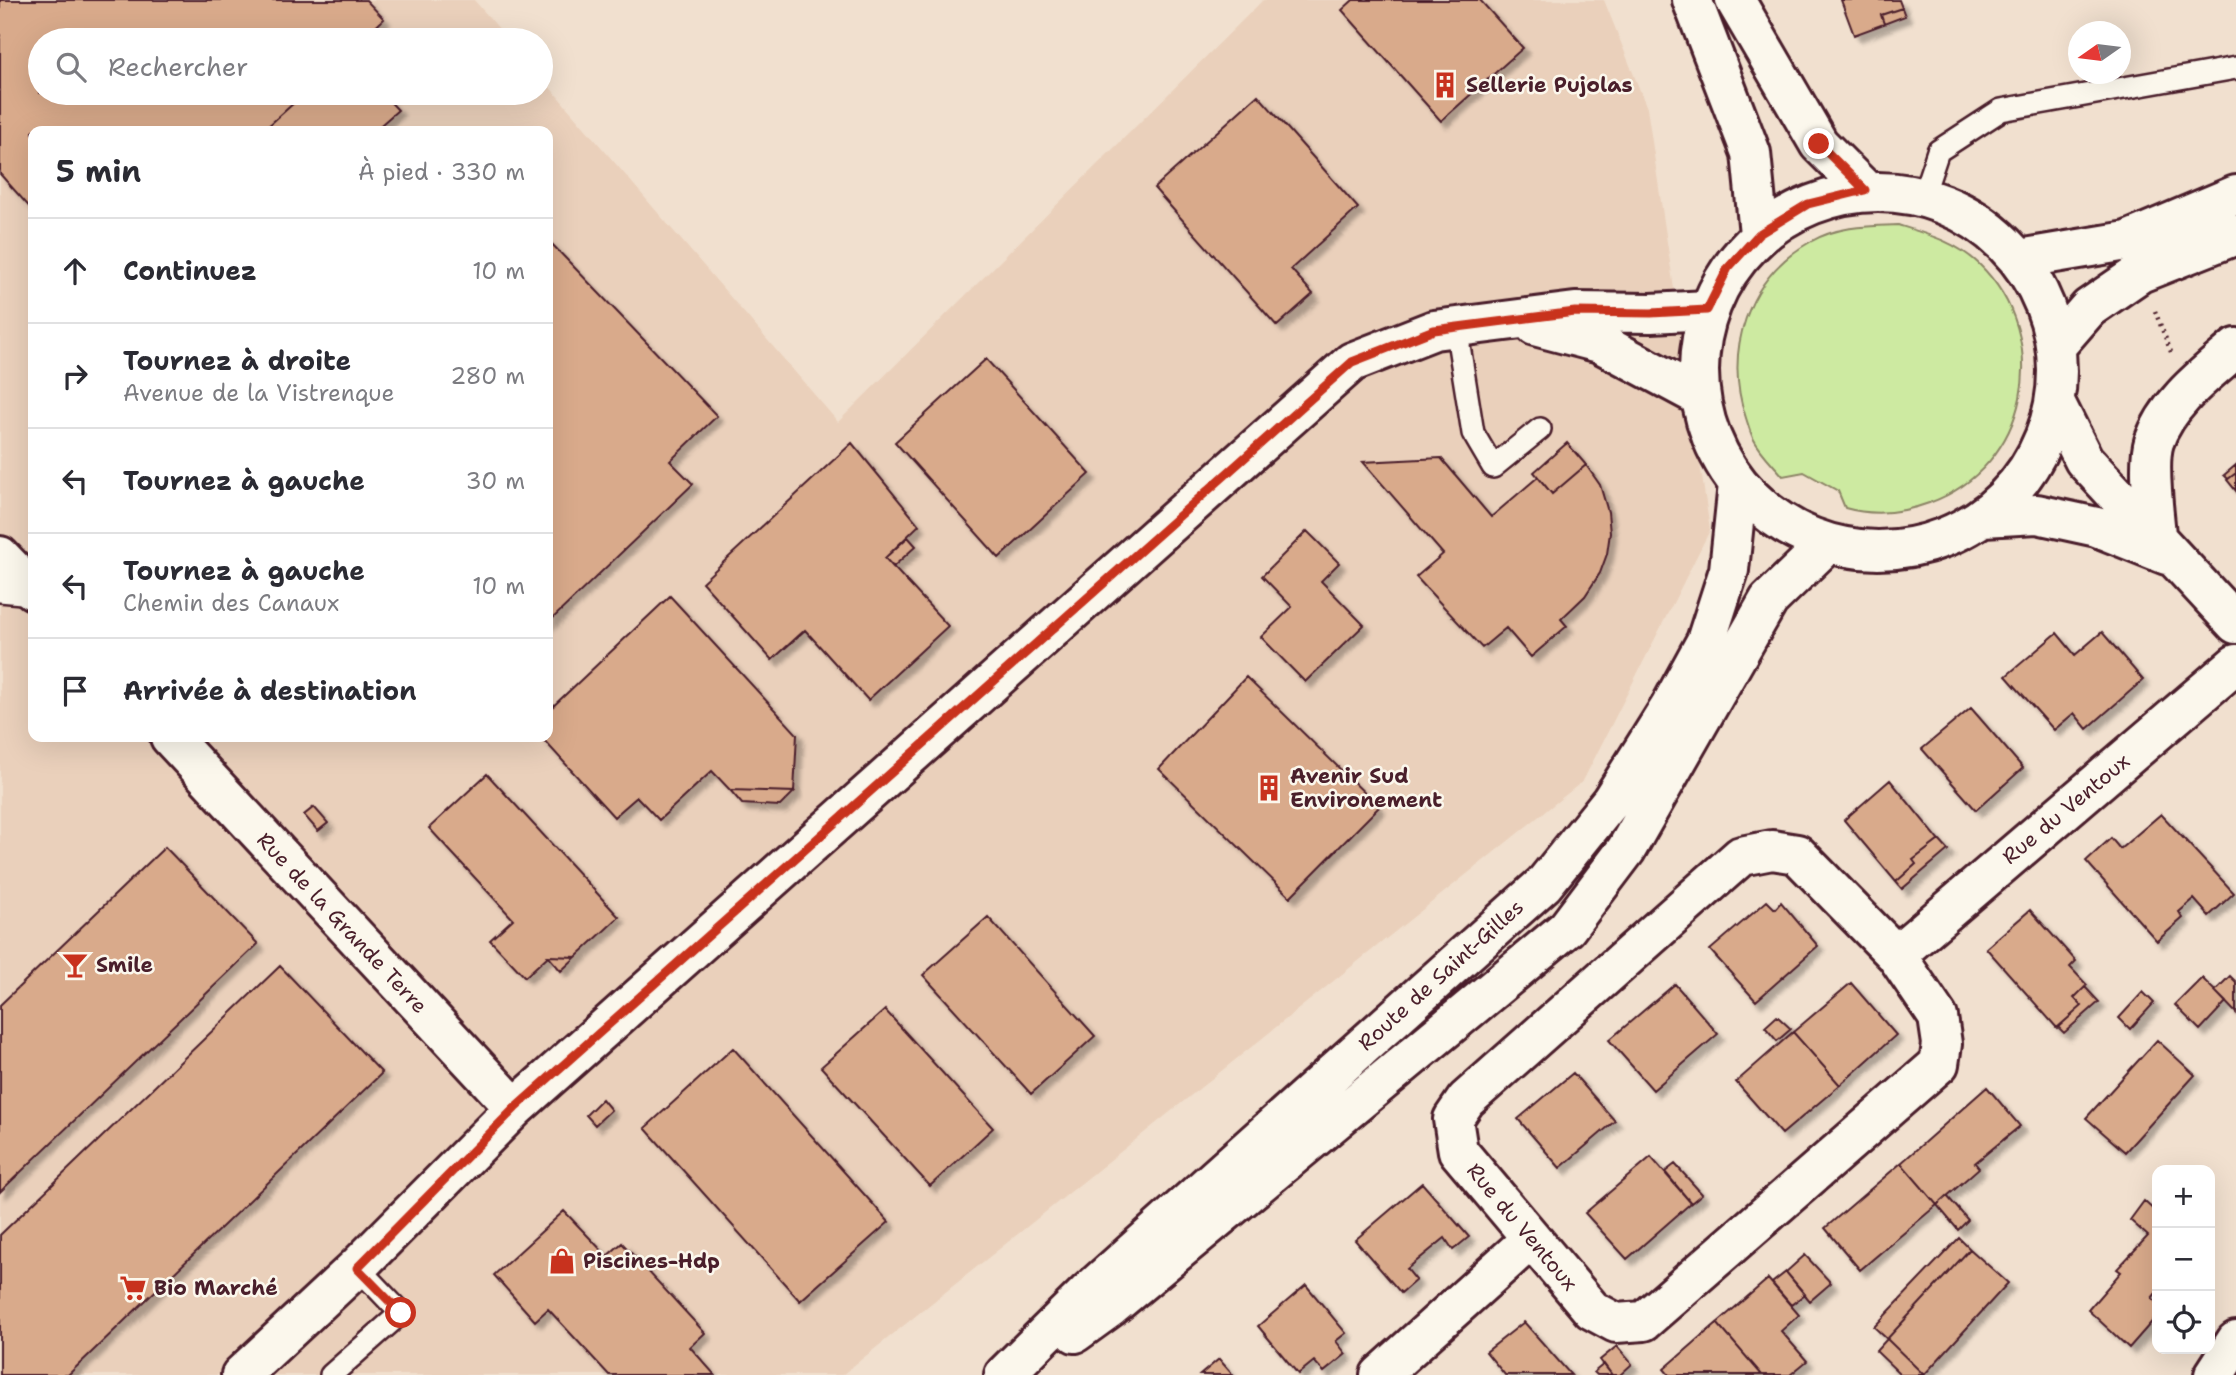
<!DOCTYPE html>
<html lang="fr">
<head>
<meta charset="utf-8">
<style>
	:root { --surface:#fff; --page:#f2f2f3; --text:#2b2b33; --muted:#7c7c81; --line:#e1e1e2 }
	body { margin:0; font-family:"Shantell Sans",sans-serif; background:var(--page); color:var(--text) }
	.controls { position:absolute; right:21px; bottom:21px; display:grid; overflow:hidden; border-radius:14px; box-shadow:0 7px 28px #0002 }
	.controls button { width:63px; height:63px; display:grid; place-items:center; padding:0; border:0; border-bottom:2px solid var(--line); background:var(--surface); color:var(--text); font:35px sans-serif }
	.compass { position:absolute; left:2068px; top:21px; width:63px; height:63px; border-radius:50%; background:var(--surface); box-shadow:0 7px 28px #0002; rotate:256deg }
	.stop { position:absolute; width:21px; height:21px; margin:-16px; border:5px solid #c8321e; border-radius:50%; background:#fff }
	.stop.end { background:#c8321e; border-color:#fff; box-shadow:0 2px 7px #0008 }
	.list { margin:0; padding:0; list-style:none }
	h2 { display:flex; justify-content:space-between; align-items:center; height:91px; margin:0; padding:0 28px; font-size:30px }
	h2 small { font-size:23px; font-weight:400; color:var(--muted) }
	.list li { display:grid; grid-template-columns:46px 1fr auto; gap:21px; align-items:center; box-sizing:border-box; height:105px; padding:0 28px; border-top:2px solid var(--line) }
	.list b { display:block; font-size:26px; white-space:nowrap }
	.list p { margin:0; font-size:23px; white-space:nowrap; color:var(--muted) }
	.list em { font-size:23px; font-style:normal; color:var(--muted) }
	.icon { flex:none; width:38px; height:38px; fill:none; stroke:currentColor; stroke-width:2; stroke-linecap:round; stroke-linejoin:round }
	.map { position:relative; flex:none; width:2236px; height:1375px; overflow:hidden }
	.search { position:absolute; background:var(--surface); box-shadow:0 7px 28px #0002; left:28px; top:28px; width:525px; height:77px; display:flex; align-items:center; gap:18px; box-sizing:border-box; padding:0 24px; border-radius:38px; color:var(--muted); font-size:26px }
	.panel { position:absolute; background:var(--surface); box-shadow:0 7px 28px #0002; left:28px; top:126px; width:525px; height:616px; border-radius:14px }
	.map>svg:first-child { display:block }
	.built { fill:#ead0bb; fill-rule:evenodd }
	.green { fill:#cdeaa1; stroke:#8c8466; stroke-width:2 }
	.building { fill:#d9aa8b; stroke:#4a1f2b; stroke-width:2; filter:url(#shadow) }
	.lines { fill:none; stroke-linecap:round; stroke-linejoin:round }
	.lane-casing { stroke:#4a1f2b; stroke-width:26 }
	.street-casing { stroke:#4a1f2b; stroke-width:44 }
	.secondary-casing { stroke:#4a1f2b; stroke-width:44 }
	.path { stroke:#4a1f2b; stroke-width:4.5; stroke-dasharray:2 5; stroke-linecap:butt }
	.lane { stroke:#fbf7ec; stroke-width:21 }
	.street { stroke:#fbf7ec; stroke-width:38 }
	.secondary { stroke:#fbf7ec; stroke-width:38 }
	.route { stroke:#c8321e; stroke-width:9 }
	.labels { text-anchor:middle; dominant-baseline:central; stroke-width:5; stroke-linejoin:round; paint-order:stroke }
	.poi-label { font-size:21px; font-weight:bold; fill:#4a1f2b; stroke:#fbf7ec; text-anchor:start }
	.street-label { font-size:21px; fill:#4a1f2b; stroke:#fbf7ec }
</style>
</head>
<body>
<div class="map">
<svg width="2236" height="1375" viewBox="0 0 2236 1375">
	<defs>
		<filter id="shadow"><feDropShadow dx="6" dy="6" stdDeviation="2" flood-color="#0004"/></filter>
	</defs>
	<rect width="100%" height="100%" fill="#f1e0cf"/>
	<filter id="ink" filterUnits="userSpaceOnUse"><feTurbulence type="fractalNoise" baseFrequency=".0143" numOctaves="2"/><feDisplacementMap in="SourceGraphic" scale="14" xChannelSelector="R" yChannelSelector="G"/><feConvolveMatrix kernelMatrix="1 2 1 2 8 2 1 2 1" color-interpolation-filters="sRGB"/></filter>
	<g filter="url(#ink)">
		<path class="built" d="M0,0h474l35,40h-469v53h501v-16l297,345 425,-422h341l43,108 63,422 -127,251 -741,594h-842zM33,131h515v606h-515z"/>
		<path class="green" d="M1898,225c29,9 58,17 81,39 76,74 50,203 -50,239 -27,10 -56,13 -84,5l-7,-17 -34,-19 -21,4c-10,-12 -23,-24 -30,-38 -3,-6 -5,-14 -7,-20 -23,-66 1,-140 64,-176 27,-16 57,-16 88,-17z"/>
		<path class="building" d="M0,0h366l18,19 -22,21h-322v53h265l-39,35 3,3h-236v80l-33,-37z
			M1353,0h127l43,48 -82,73 -99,-111z
			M1841,0h58l3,8 -21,7 3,9 -30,11z
			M1902,8l3,8 -21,8 -3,-9z
			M305,93h77l16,17 -24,21h-105l-3,-3z
			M1258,95l100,113 -67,61 22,25 -36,32 -123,-138z
			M548,240l169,176 -47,45 23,23 -145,139z
			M986,359l104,115 -91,84 -104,-116z
			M852,443l67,82 -34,33 63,68 -80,74 -63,-70 -33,30 -70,-78z
			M1567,443l19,22 -34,29 -18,-22z
			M1441,458l50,59 47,-40 14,17 34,-29 14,20 8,27 2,21 -3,21 -7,19 -15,23 -24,23 6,7 -36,31 -25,-29 -24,20 -66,-71 27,-23 -80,-92z
			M2236,465v8l-8,6 -4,-4z
			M2236,473v18l-9,-11z
			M1307,531l32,32 -18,18 43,44 -59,57 -44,-45 31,-30 -30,-31z
			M908,537l8,9 -23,21 -8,-9z
			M670,596l127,138 -3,58 -64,-2 -18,-19 -53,49 -22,-23 -23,20 -73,-80h7v-26z
			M2102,632l41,48 -56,49 -13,-16 -20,17 -48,-54 51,-43 18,22z
			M1246,677l133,130 -89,90 -131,-128z
			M1971,708l52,60 -47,42 -54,-61z
			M487,774l132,143 -43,40 -28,-1 -23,21 -35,-37 23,-21 -84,-91z
			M1890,780l49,60 -26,20 3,4 -20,18 -52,-62z
			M730,790l64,2 -14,14 -38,-2z
			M314,807l14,16 -10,8 -14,-16z
			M2161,814l73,79 -25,23 -15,-17 -15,13 4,6 -26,23 -71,-80 25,-23 9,11z
			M1939,840l9,10 -46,39 -6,-7 20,-18 -3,-4z
			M165,847l93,97 -258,248v-187z
			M1767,901l8,8 6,-7 37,44 -62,55 -46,-51z
			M2030,910l46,51 -6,6 17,18 -13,13 8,8 -25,22 -71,-80z
			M988,917l107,119 -64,58 -108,-119z
			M548,956l28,1 -15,14z
			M280,966l102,107 -314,302h-68v-140z
			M2230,976l6,6v31l-21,-22z
			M2202,978l24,24 -26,28 -25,-25z
			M1851,983l45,52 -56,50 -47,-53z
			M1675,984l43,50 -65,56 -44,-50z
			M2085,987l14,15 -35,31 -6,-6 24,-21 -8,-8z
			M2143,992l11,11 -24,26 -11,-11z
			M885,1010l108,118 -63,58 -109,-119z
			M1777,1016l14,13 -14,12 -12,-14z
			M1793,1032l47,53 -58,49 -46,-52z
			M2157,1040l38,35 -70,77 -39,-34z
			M733,1048l156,174 -89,79 -155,-173z
			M1573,1073l42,48 -55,47 -42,-49z
			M1987,1087l33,39 -45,37 4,5 -42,37 -36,-42z
			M602,1099l9,11 -16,15 -9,-10z
			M1651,1157l40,46 -64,56 -42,-46z
			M1901,1163l36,42 -77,65 -35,-42z
			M1675,1164l27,30 -11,9 -26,-31z
			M1422,1183l47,54 -16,13 -8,-12 -38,31 9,11 -15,13 -46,-53z
			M1947,1196l21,24 -10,10 -21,-25z
			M2144,1201l13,12v79l-5,6 5,5v13l-28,32 -41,-38 33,-38 -4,-3 31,-33 -18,-16z
			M564,1211l43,45 15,-13 83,90 -15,14 25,28h-106l-61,-66 -13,12 -41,-46z
			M1959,1238l11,11 -83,90 -13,-12z
			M1970,1249l38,34 -84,92 -37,-36z
			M1805,1255l26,28 -21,18 -24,-29z
			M1786,1272l19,22 -14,11 -19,-22z
			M1768,1279l31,36 -18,16 26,30 -17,14h-28l-45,-52z
			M1306,1285l40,48 -10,8 10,13 -22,18 -10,-11 -16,13 -40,-48z
			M1524,1322l47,53h-66l-19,-23z
			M1717,1323l45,52h-93l-5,-6z
			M1887,1339l37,36h-23l-25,-24z
			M1617,1346l15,18 -12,11h-8l-12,-15z
			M1219,1359l14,16h-33z
			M1604,1364l8,11h-15l-3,-3z"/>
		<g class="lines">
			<g class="lane-casing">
				<path id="lane" d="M1923,196l15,-45 63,-41 235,-42
					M1456,327l17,106 20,34 47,-38
					M0,591l33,3
					M331,1375l70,-62 -44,-46"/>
			</g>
			<g class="street-casing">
				<path id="street" d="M1535,326l65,17 99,53
					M0,556l33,34
					M170,737l345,371
					M1772,850l25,4 99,101 42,62 4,27 -3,20 -295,257 -28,2 -24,-13 -134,-159 -5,-32 13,-19 275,-244z
					M1896,955l340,-291
					M241,1375l116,-108 158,-159 837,-746 82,-32 141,-18 76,1 57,-3
					M1380,1375l151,-136"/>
			</g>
			<g class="secondary-casing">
				<path id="secondary" d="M1692,0l59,153 8,81
					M1735,0l84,144 46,46
					M1699 371a179 179 0 1 1 358 0a179 179 0 1 1-358 0Z
					M2019,259l108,-18 109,-46
					M2056,346l33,-38 51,-35 96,-38
					M2055,402l29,58 152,164
					M1983,517l54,-3 60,13 70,28
					M2156,535c-2,-24 -9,-71 -2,-93 13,-39 52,-68 82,-94
					M1075,1333l36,-26 456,-379 59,-78 143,-250 58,-56
					M1004,1375l83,-82 457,-409 67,-83 59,-94 36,-66 23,-71 9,-86
					M2214,1375l22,-34"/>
			</g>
			<path class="path" d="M2155,311l16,41"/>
			<use href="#lane" class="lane"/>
			<use href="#street" class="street"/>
			<use href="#secondary" class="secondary"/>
		</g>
	</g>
	<g class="lines" filter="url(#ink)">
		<path class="route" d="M401,1313l-44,-45 158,-160 837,-746 82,-32 141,-18 76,1 56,-3 21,-42 31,-34 49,-30 57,-14 -46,-46"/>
	</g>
	<defs>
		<g id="building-bare" transform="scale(2.1)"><path d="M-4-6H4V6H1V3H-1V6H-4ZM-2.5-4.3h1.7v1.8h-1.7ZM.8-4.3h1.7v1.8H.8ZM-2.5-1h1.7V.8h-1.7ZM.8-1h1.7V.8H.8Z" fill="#c8321e" stroke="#fbf7ec" stroke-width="2.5" paint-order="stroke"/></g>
		<g id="bar-bare" transform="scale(2.1)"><path d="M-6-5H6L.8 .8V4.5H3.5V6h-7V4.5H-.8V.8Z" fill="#c8321e" stroke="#fbf7ec" stroke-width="2.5" paint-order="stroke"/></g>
		<g id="shop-bare" transform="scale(2.1)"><path d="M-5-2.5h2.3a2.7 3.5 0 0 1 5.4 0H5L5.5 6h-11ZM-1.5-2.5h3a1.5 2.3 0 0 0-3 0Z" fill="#c8321e" stroke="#fbf7ec" stroke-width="2.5" paint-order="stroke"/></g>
		<g id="supermarket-bare" transform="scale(2.1)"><path d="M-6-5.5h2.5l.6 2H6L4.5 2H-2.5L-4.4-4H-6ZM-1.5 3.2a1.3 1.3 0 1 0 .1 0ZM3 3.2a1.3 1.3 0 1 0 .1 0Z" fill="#c8321e" stroke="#fbf7ec" stroke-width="2.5" paint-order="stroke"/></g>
	</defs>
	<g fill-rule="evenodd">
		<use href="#building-bare" x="1445" y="85"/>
		<use href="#building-bare" x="1269" y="788"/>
		<use href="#bar-bare" x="75" y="965"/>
		<use href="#shop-bare" x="562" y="1261"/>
		<use href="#supermarket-bare" x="133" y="1288"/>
	</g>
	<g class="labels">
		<g class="poi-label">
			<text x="1466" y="85">Sellerie Pujolas</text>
			<text x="1290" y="776">Avenir Sud<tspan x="1290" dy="24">Environement</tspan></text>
			<text x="96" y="965">Smile</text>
			<text x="583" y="1261">Piscines-Hdp</text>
			<text x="154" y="1288">Bio Marché</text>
		</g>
		<g class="street-label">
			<text transform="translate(2066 809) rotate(-40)">Rue du Ventoux</text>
			<text transform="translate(342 923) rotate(47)">Rue de la Grande Terre</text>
			<text transform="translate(1441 975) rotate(-42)">Route de Saint-Gilles</text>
			<text transform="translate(1522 1227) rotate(50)">Rue du Ventoux</text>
		</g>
	</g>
</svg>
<div class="controls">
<button>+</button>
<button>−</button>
<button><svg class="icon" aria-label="locate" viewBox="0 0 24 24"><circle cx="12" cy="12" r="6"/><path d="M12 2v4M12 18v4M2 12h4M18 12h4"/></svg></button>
</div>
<svg class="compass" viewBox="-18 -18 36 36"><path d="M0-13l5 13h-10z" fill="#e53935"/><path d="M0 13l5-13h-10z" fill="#7c7c81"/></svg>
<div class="stop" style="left:401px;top:1313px"></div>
<div class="stop end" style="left:1819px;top:144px"></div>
<div class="search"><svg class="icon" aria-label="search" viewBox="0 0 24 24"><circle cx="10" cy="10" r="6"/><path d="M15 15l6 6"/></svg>Rechercher</div>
<section class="panel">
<h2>5 min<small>À pied · 330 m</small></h2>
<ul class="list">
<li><svg class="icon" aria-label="ahead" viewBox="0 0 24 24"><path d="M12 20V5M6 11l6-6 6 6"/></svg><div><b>Continuez</b></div><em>10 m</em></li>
<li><svg class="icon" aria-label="right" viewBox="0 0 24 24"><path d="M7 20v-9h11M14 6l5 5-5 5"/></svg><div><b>Tournez à droite</b><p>Avenue de la Vistrenque</p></div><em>280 m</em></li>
<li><svg class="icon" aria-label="left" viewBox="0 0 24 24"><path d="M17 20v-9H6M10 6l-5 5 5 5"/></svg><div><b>Tournez à gauche</b></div><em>30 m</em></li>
<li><svg class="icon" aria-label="left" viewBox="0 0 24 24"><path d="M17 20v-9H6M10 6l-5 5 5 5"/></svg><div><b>Tournez à gauche</b><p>Chemin des Canaux</p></div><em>10 m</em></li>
<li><svg class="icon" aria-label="arrive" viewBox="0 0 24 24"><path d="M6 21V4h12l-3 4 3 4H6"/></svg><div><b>Arrivée à destination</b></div></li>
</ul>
</section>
</div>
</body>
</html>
